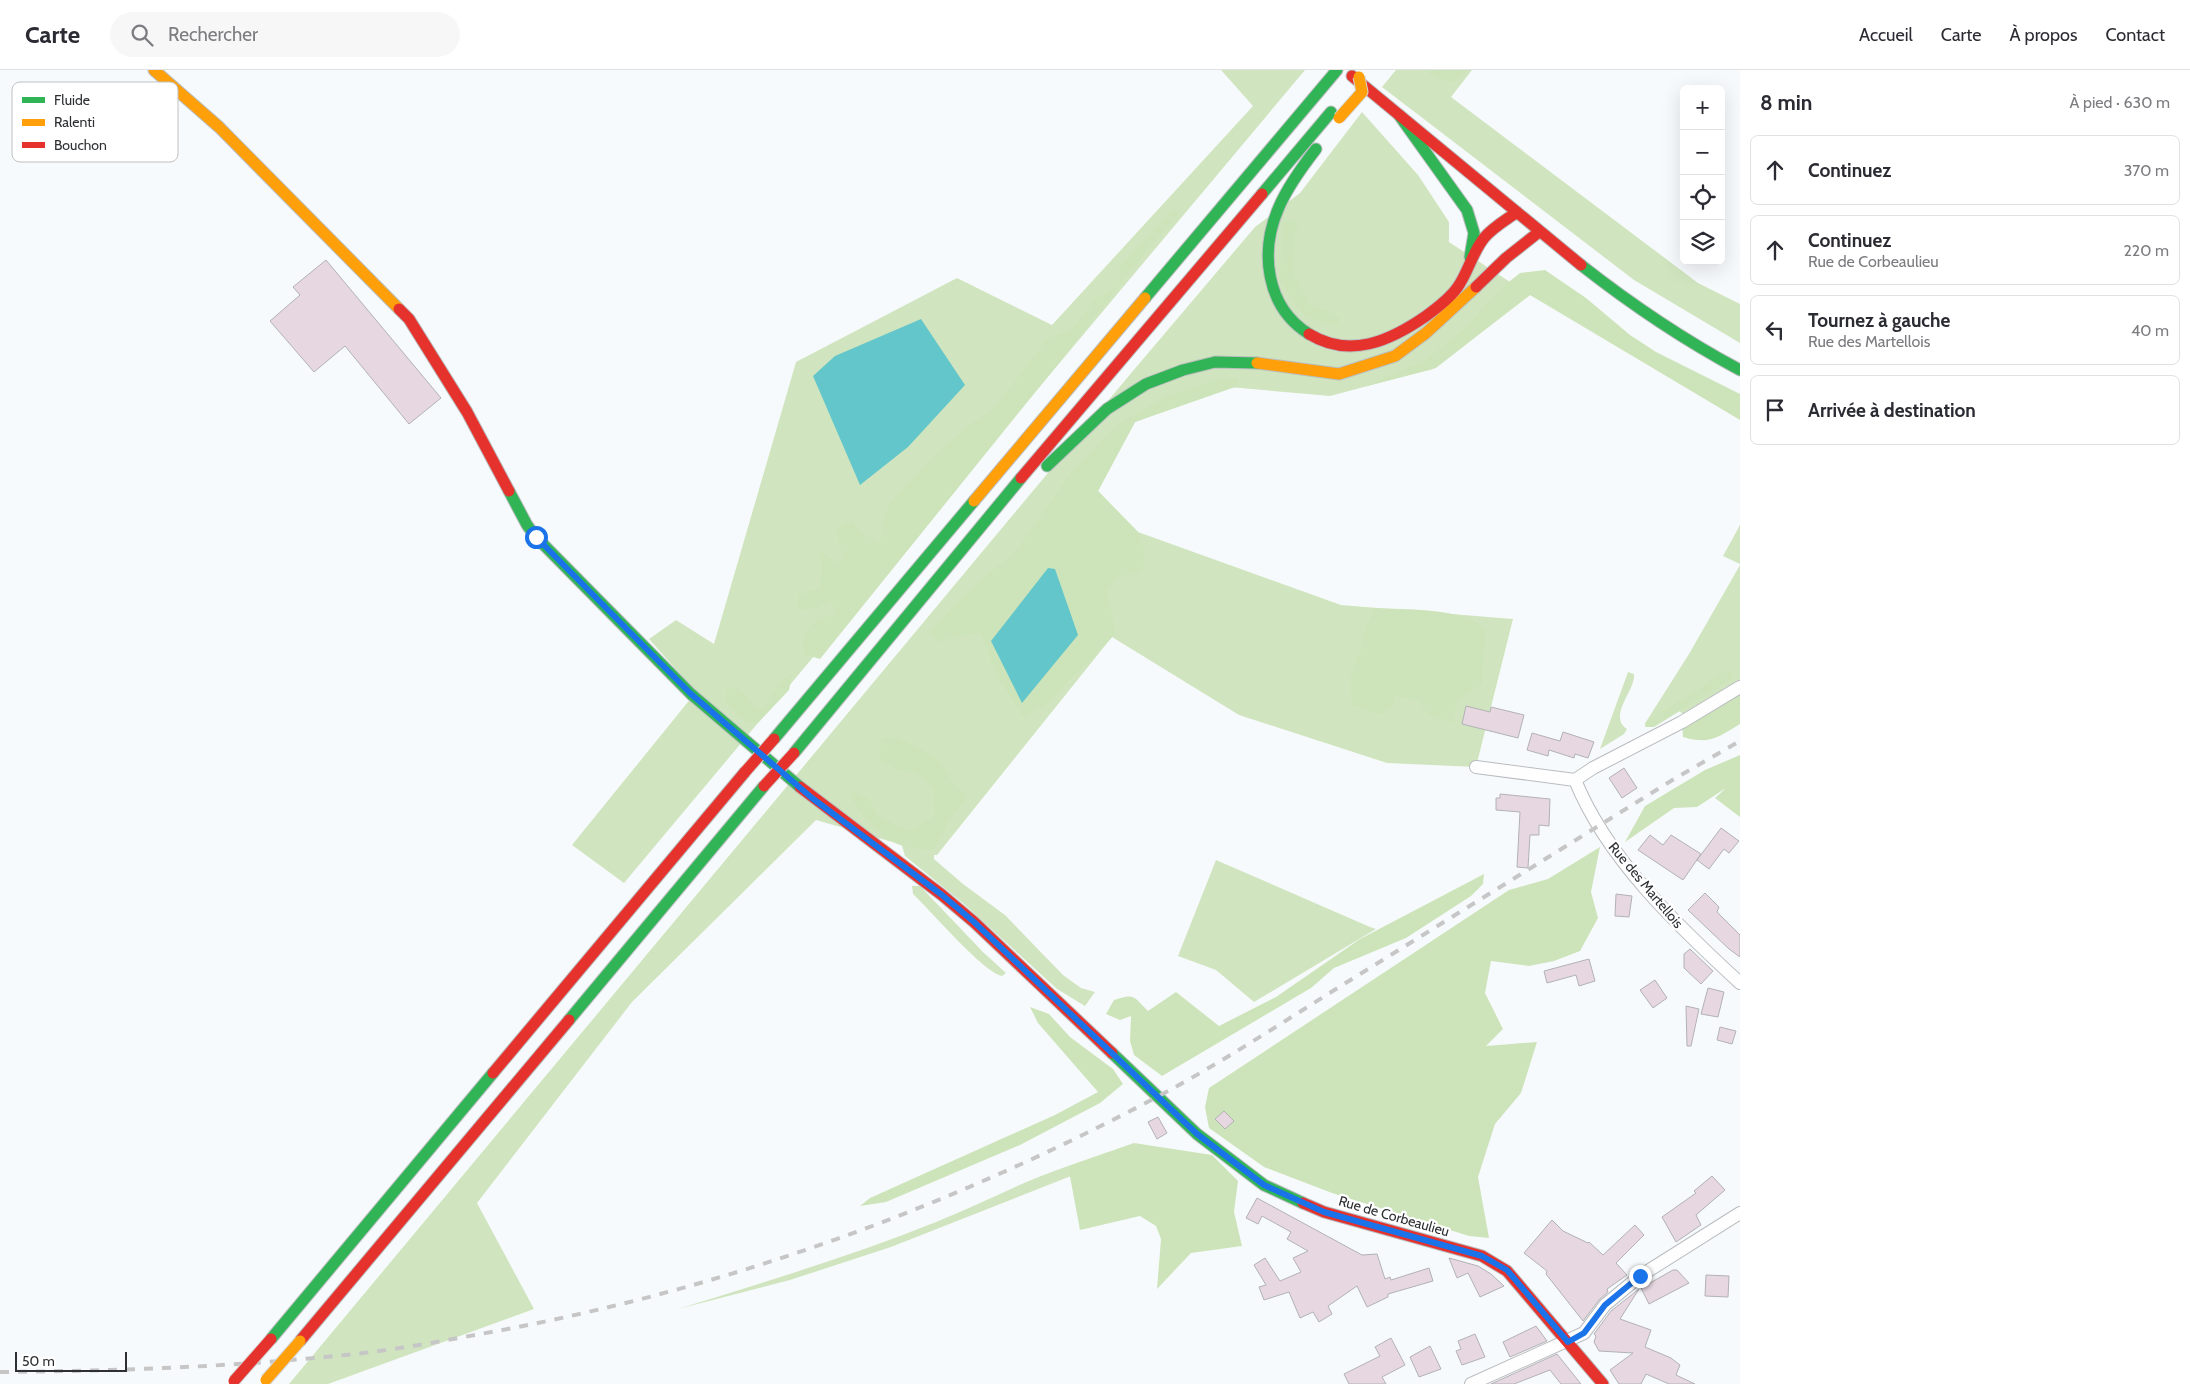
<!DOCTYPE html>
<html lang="fr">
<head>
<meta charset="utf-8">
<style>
	:root { --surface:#fff; --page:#f7f7f7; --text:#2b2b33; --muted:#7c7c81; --line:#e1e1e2 }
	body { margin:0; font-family:Cabin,sans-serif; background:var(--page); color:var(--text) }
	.controls { position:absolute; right:15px; top:15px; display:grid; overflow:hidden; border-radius:8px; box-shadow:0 5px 20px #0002 }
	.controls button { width:45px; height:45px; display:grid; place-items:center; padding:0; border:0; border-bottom:1px solid var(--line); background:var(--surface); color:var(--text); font:25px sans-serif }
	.scale { position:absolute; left:15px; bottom:12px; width:112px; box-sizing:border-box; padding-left:5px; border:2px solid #2d2f32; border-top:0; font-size:14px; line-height:18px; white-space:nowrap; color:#2d2f32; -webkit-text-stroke:4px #fff; paint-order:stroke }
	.stop { position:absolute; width:15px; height:15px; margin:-11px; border:4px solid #1a73e8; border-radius:50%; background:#fff }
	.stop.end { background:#1a73e8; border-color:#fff; box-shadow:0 1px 5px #0008 }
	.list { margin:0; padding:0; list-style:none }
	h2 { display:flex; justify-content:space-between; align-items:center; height:65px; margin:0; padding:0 20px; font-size:21px }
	h2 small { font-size:16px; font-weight:400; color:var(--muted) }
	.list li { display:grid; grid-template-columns:32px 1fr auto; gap:15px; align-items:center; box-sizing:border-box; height:70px; margin:0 10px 10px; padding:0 10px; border:1px solid var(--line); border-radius:8px }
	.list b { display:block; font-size:19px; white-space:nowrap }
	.list p { margin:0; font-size:16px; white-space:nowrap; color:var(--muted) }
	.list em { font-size:16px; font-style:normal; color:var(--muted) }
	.icon { flex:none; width:28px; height:28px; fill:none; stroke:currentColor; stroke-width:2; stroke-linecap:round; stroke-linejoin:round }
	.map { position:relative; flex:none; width:1740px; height:1314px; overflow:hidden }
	header { display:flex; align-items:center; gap:30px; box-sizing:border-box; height:70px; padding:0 25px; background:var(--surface); border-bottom:1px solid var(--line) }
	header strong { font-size:24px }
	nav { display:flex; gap:28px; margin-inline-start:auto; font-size:18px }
	.search { width:350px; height:45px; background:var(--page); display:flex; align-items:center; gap:12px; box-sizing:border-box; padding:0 18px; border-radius:28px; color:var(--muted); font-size:19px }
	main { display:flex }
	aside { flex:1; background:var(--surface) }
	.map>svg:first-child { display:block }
	.green { fill:#d0e5bf }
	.forest { fill:#cde4ba }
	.water { fill:#63c6ca }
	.building { fill:#e6d7e1; stroke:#b2b2b4 }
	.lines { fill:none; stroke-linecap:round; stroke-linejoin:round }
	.street-casing { stroke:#babdbf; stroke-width:14 }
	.fast-casing { stroke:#babdbf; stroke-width:13 }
	.slow-casing { stroke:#babdbf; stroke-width:13 }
	.jam-casing { stroke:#babdbf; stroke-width:13 }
	.street { stroke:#fefeff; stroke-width:12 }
	.fast { stroke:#30b455; stroke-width:11 }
	.slow { stroke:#ff9f0a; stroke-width:11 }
	.jam { stroke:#e5322d; stroke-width:11 }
	.rail { stroke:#c6c6c7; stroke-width:4; stroke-dasharray:9 9; stroke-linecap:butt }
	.slow-bridge-casing { stroke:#d2d4d5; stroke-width:13; stroke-linecap:butt }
	.jam-bridge-casing { stroke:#d2d4d5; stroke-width:13; stroke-linecap:butt }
	.slow-bridge { stroke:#ff9f0a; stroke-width:11 }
	.jam-bridge { stroke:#e5322d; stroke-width:11 }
	.route { stroke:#1a73e8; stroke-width:6 }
	.labels { text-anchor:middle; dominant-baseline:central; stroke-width:4.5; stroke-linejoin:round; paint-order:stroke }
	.street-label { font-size:14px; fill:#2d2f32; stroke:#fff }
	.key { fill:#fff; stroke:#c0c1c2; stroke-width:1 }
	.key-label { font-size:14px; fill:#2d2f32 }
</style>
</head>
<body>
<header>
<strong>Carte</strong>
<div class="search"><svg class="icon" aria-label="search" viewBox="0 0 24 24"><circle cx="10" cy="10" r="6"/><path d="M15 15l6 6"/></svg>Rechercher</div>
<nav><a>Accueil</a><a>Carte</a><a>À propos</a><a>Contact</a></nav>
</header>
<main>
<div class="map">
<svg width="1740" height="1314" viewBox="0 0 1740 1314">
	<rect width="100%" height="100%" fill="#f7fafc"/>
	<path class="green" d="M1221,0h84l-681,813 -52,-38 124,-153 -47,-53 27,-19 38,24 82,-282 161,-84 95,47 201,-219z
		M1396,0h76l-21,27 247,186 42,21v39l-106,-63 -252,-193z
		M1362,42l56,63 31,47v20l81,53 -94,73 -106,28 -101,-9 -94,35 -37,69 40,41 203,73 172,14 -37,148 -89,-4 -148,-48 -127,-78 -175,218h-3v4l29,25 42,31 58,60 18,13 14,4 -10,14 -28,-17 -93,-85 -59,-48 -3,-10h4l-90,-26 -184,182 -155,201 57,106 -206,75h-39l838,-1006 128,-151 45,-34z
		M1740,455v39l-17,-8z
		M1740,495v119l-57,30 -8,-6 -31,17 45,-71z
		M1628,602l6,2c2,16 -27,42 -7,55l-3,5 -24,15z
		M1216,790l154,67 6,2 -122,73 -38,-32 -38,-14z
		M912,816h8l63,66 23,21 -4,3c-19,-4 -71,-65 -89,-82z
		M1068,1096l3,10 -180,71 -101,33 -112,29c86,-27 174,-53 258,-87 45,-18 87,-41 132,-56z"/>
	<path class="forest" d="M1428,0h41l-15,12 -10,-1 -15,-7z
		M1177,139l1,9 -27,27 -89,114 -242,300 -17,-5c-1,-13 1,-26 13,-33 7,-4 13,-3 19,-9l-4,-11 -13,7 -22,2 2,-15 21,-7 3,-22 -4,-15 11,5 8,7 6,-6 -8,-29 17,-8 12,15 16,7 3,-23 7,-17 50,-53 29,-24 23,-15 55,-71 24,-9 24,-31 25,-15v-18l51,-55z
		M1294,149l4,5 -3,12 -1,38 16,31 25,9 5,5 -3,6 -12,-1 -22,-9 -23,-34 2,-58z
		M1545,200l41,28 44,37 26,17 84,42v26l-210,-125 -97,74 -70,18 63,-27 42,-35 18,-22 19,-18 15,-12z
		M1218,308h20v8l-103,36 -37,69 40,41 7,20 -2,18 -25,7 -11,13 9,43 -71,73 -22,11 -26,-41 -17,-43 -26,4 -14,5 -12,-9 32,-34 57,-50 54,-77 46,-48 51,-28z
		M1374,538c32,2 88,-1 112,21l-4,55 -26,18 -2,21 -25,-8 -10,-13 -23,-7 -4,13 -14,7 -26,-10c-2,-16 -3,-41 9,-54v-11z
		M1732,601l1,7 -79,49h-9l1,-5 8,-6 44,-26 14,-11 13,-7z
		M792,604l-3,16 -31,33 -12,-1c-10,-9 -24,-16 -20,-31l9,-4c3,2 7,4 10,7 7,6 8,16 19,13l17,-26z
		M1740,622v32c-22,13 -30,21 -57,13l-1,-15z
		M881,667h17l39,21 13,20 18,19 -18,22 -16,31c-10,-1 -22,-1 -31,-4 -22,-6 -48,-35 -54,-56l21,9 8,16 17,10 15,5 9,-4 16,-11 -2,-25 -10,-13 -9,-5 -16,-2 -18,-9z
		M1740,685v62l-25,-19 11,-10 -29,19 -23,1 -49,34 20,-36 60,-36z
		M1600,777l-9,45 7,26 -18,33 -26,10 -25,5 -38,-5 -6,32 18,36 -17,17 51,-4 -16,51 -26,31 -17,53 11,61 -20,-2 -137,-43 -68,-26 -55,-39 -4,-21 4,-19 300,-198 39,-11z
		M1484,804l-1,10 -12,12 -65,42 -72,30 -23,20 -149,88 -28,-21 -4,-14 1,-25 -11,4 -14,-6 8,-14c21,-7 19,-4 34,11l28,-19 43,34 57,-29 84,-58z
		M1030,937l19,7 21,23 43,32 10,15 -23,19 -80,42 -134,57 -26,4 10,-8 185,-83 43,-23 -60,-69z
		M1134,1073l78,12 26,26 -4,31 8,34 -51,7 -34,36 4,-50 -5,-13 -16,-10 -60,14 -12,-64z"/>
	<path class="water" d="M921,249l44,66 -57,62 -48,38 -47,-109 22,-20z
		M1048,498l7,1 23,66 -56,68 -31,-62z"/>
	<path class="building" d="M326,190l115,138 -32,26 -64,-78 -31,26 -44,-51 30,-26 -7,-8z
		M1466,636l24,6 1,-5 33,8 -6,23 -56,-14z
		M1563,662l31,10 -6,16 -13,-4 -1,4 -25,-8 -1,6 -21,-6 5,-17 28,8z
		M1624,698l13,20 -15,10 -13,-20z
		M1500,724l50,5 -1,27 -10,-1v10h-9l-2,33 -11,-1 3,-55 -24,-2v-12h4z
		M1721,758l18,13 -10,12 -5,-4 -15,20 -12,-9z
		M1650,765l13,10 8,-10 30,19 -18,26 -45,-30z
		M1705,823l14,14 -2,5 23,23v22l-11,-8 -41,-39z
		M1616,824l16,2 -3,21 -14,-1z
		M1690,879l23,22 -12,13 -17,-16v-14z
		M1589,889l6,22 -16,5 -3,-11 -29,8 -3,-12z
		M1655,910l12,18 -14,10 -13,-18z
		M1708,918l16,4 -6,25 -17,-3z
		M1686,936l13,3 -8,37h-4z
		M1720,957l16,4 -4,13 -15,-4z
		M1224,1041l10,10 -9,8 -10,-10z
		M1158,1047l9,16 -10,6 -9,-17z
		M1712,1106l13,14 -29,25 5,10 -25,17 -14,-25 34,-24 -2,-2z
		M1257,1128l105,57 15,-1 8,25 5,-2 1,3 38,-12 4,13 -45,13v3l-21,10 -10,-21 -29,20 4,8 -13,8 -6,-10 -13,6 -11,-26 -25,8 -5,-13 7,-2 -12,-20 11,-7 15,23 21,-9 -8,-14 15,-7 -21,-12 4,-7 -29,-16 -4,8 -12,-6z
		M1552,1150l11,11 25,12 1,-1 14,13 32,-30 9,10 -28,28 11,12 -20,14 1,3 -9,8 -16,21 -37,-47 1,-3 -23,-18z
		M1449,1188l29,8 13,8 13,12 -24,11 -12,-24 -11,5z
		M1673,1200h4l12,13 -40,21 -8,-16z
		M1706,1205l23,1 -1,21 -23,-1z
		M1639,1219l-19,30 31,11 -6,17 26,11 9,7 -4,10 19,9h-26l-23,-10 -5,10h-22l-9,-14 23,-17 -34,-2 -5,-9 2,-6 -2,-2 17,-23z
		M1536,1256l11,15 -37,16 -7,-15z
		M1475,1264l10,23 -23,8 -6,-14 5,-2 -3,-8z
		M1391,1268l14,27 -23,12 4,7h-37l-5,-10 36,-18 -5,-9z
		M1430,1276l11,23 -22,8 -9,-20z
		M1557,1284l24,30h-20l-11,-14 -36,14h-23z"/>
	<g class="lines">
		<g class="street-casing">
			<path id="street" d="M1740,617l-58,35 -89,46 -18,12c32,79 103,146 165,203
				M1476,697l99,13
				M1471,1314l113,-51 21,-28 35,-29 100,-63"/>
		</g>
		<g class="fast-casing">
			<path id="fast" d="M1399,45l68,95 7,23 -4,24
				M1262,124l69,-82
				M1581,195c51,40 103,75 159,105
				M1145,228l192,-228
				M1309,264c-43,-27 -50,-82 -30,-127 9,-21 23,-40 37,-58
				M1047,396l60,-57 39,-25 37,-14 32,-8 42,1
				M509,421l18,34 9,12 155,157 109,93
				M774,669l200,-238
				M794,683l227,-275
				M569,950l195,-234
				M1112,983l85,81 67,51 39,18
				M271,1269l222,-266"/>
		</g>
		<g class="slow-casing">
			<path id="slow" d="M154,0l65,57 180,182
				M1257,293l82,11 56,-18 31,-23 50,-46
				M974,431l171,-203"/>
		</g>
		<g class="jam-casing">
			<path id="jam" d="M1352,6l229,189
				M1476,217l30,-29 33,-26
				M399,239l10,10 58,93 42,79
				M1309,264c41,25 81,7 117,-18 11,-8 23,-17 31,-28 11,-15 15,-35 27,-50 9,-11 22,-18 33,-26
				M1021,408l241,-284
				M800,717l142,108 32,27 138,131
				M493,1003l252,-301
				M1303,1133l21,9 158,44 25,15 96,113
				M300,1271l269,-321"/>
		</g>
		<use href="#street" class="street"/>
		<use href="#fast" class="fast"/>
		<use href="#slow" class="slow"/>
		<use href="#jam" class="jam"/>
		<path class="rail" d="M0,1302c115,-1 230,-5 345,-17 51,-5 102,-15 152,-24 231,-43 451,-123 658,-233 72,-38 140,-84 210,-127 103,-64 206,-128 309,-192l66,-38"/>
		<g class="slow-bridge-casing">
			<path id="slow-bridge" d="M1339,48l23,-26 -3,-15
				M266,1310l34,-39"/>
		</g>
		<g class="jam-bridge-casing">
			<path id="jam-bridge" d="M745,702l29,-33
				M764,716l30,-33
				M234,1311l37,-42"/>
		</g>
		<use href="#slow-bridge" class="slow-bridge"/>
		<use href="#jam-bridge" class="jam-bridge"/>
	</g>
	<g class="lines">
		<path class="route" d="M536,467l155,157 121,104 130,97 32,27 223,212 67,51 60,27 158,44 25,14 61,72 16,-9 21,-28 35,-29"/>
	</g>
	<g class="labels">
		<g class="street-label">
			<text transform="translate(1646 815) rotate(50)">Rue des Martellois</text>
			<text transform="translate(1394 1146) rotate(16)">Rue de Corbeaulieu</text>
		</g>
	</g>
	<rect x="12" y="12" width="166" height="80" rx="8" class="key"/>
	<rect x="22" y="27" width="23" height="6" fill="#30b455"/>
	<rect x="22" y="49" width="23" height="7" fill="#ff9f0a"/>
	<rect x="22" y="72" width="23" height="6" fill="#e5322d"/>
	<g class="key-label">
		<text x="54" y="35">Fluide</text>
		<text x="54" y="57">Ralenti</text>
		<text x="54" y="80">Bouchon</text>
	</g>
</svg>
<div class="controls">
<button>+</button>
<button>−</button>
<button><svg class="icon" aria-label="locate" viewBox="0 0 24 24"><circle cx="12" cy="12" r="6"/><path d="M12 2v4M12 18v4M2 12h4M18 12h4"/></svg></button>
<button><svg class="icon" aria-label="layers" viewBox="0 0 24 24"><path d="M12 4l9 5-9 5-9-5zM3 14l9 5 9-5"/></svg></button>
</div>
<div class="scale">50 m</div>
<div class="stop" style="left:536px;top:467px"></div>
<div class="stop end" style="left:1640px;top:1206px"></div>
</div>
<aside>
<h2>8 min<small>À pied · 630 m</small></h2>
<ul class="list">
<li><svg class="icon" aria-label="ahead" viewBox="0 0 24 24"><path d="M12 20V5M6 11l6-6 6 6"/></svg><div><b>Continuez</b></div><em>370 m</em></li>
<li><svg class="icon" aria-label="ahead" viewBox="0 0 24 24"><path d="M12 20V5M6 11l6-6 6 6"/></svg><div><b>Continuez</b><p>Rue de Corbeaulieu</p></div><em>220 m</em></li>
<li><svg class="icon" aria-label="left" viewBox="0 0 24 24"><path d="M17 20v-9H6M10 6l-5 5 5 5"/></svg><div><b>Tournez à gauche</b><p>Rue des Martellois</p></div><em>40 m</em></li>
<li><svg class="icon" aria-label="arrive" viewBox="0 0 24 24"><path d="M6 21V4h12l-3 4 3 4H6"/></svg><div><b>Arrivée à destination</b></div></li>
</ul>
</aside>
</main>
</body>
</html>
